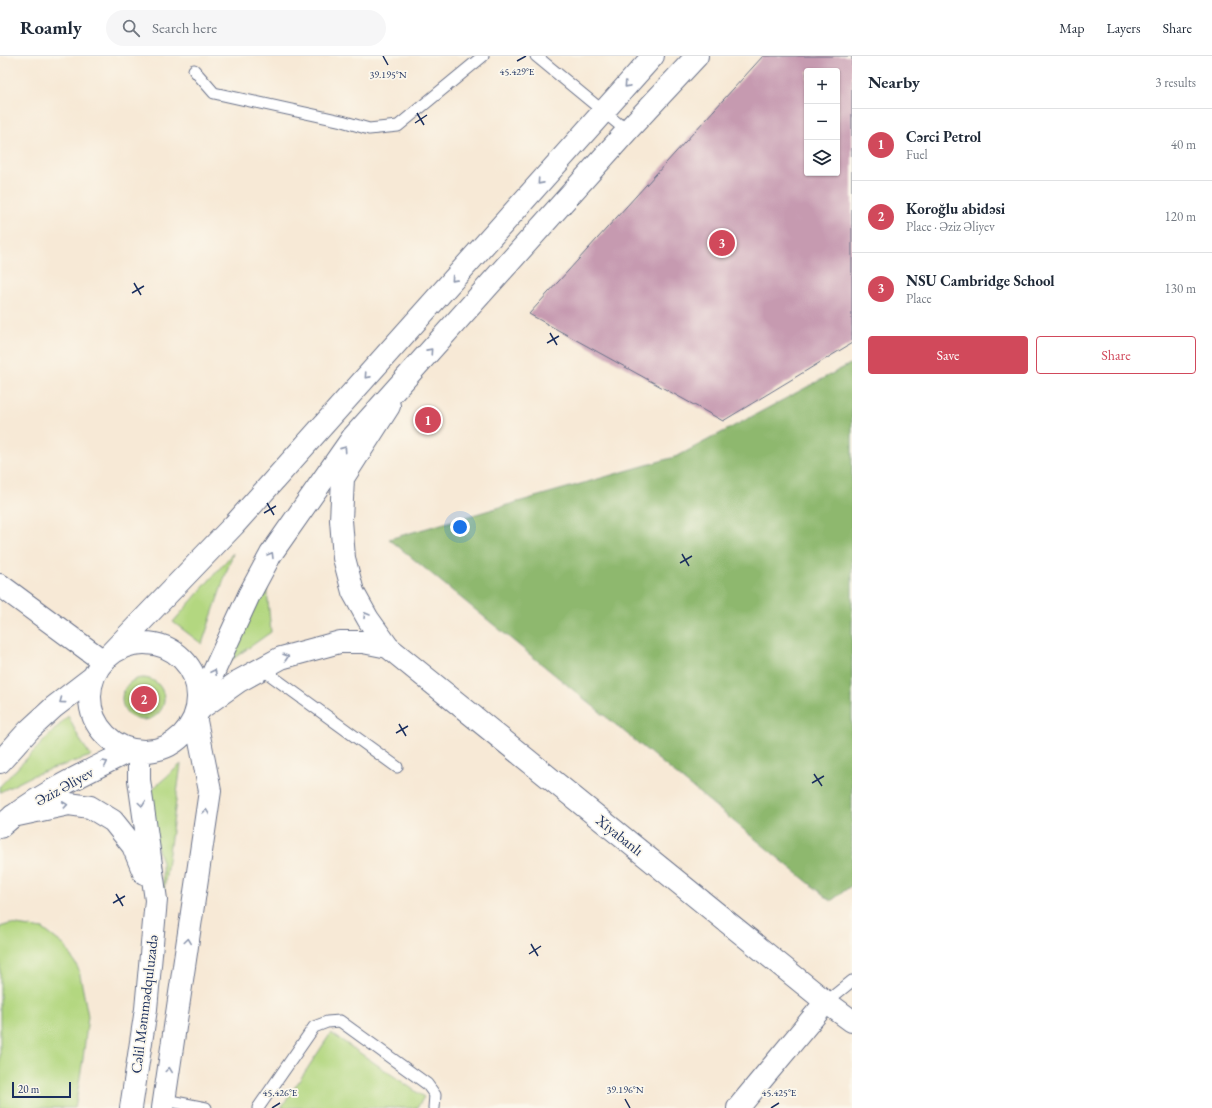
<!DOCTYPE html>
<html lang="en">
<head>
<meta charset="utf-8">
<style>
	:root { --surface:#fff; --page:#f6f6f7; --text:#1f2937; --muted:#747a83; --line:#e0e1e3; --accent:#d1495b }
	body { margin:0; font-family:"EB Garamond",serif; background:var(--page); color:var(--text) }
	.controls { position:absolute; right:12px; top:12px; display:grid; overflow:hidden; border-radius:4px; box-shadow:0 1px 3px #0004 }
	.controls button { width:36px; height:36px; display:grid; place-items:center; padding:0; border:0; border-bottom:1px solid var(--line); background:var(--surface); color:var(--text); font:20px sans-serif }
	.scale { position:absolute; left:12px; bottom:10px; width:59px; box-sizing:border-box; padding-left:4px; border:2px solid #1b2f5e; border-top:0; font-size:11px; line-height:14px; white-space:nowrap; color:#1b2f5e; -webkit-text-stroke:3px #fbf7ec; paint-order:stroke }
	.you { position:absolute; left:460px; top:471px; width:14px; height:14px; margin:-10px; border:3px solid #fff; border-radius:50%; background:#1a73e8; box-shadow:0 0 0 6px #1a73e833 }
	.badge { display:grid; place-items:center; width:26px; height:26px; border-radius:50%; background:var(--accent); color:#fff; font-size:13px; font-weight:700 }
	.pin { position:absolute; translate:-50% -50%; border:2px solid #fff; box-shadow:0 1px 4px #0006 }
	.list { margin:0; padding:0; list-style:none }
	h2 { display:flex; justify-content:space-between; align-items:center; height:52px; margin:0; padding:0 16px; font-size:17px }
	h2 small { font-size:13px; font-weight:400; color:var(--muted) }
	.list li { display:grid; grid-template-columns:26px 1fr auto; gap:12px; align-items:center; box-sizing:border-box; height:72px; padding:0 16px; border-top:1px solid var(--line) }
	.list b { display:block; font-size:15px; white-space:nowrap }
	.list p { margin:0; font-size:13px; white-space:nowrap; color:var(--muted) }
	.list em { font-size:13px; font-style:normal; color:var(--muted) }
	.actions { display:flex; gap:8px; padding:12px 16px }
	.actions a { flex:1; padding:9px 0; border:1px solid var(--accent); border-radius:4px; text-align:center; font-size:14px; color:var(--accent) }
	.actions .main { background:var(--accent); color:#fff }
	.icon { flex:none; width:22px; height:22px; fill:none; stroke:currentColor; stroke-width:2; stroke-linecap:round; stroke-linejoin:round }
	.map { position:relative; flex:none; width:852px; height:1052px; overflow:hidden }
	header { display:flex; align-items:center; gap:24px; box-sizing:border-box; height:56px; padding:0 20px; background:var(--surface); border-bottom:1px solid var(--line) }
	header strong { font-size:19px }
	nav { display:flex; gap:22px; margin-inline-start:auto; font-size:14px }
	.search { width:280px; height:36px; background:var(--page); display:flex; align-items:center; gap:10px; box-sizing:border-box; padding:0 14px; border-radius:22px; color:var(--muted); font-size:15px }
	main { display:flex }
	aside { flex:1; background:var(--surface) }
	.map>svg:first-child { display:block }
	.green { fill:#b3d780; stroke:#67836f }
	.forest { fill:#8eb86e; stroke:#547466 }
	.building { fill:#c69ab0; fill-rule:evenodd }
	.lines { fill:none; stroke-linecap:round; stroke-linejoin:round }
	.service-casing { stroke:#687088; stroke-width:13 }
	.minor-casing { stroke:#687088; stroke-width:24 }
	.secondary-casing { stroke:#687088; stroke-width:24 }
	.primary-casing { stroke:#687088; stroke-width:24 }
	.trunk-casing { stroke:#687088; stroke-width:24 }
	.service { stroke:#fff; stroke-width:11 }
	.minor { stroke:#fff; stroke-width:22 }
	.secondary { stroke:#fff; stroke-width:22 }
	.primary { stroke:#fff; stroke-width:22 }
	.trunk { stroke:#fff; stroke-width:22 }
	.oneway { stroke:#8d97ae }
	.ticks { fill:none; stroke:#1b2f5e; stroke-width:1.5 }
	.labels { text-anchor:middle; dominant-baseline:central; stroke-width:3.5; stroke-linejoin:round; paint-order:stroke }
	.street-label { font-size:15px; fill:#1b2f5e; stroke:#fbf7ec }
	.ticks-label { font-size:10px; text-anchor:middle; fill:#1b2f5e; stroke:#fbf7ec; stroke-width:3.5; stroke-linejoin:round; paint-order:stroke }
</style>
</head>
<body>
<header>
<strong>Roamly</strong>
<div class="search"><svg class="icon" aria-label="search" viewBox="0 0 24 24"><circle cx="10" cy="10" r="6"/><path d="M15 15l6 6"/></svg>Search here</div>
<nav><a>Map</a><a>Layers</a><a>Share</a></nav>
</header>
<main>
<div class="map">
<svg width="852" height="1052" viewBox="0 0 852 1052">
	<rect width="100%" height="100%" fill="#fbf7ec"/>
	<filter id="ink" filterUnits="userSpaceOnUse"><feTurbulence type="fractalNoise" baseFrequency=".025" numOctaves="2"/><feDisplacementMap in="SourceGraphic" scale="8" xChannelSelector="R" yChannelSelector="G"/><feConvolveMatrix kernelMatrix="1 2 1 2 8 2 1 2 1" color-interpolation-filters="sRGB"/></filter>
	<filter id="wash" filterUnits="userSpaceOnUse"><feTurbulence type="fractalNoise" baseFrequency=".012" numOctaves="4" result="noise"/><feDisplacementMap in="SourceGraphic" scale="16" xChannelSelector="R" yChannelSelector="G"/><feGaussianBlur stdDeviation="0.9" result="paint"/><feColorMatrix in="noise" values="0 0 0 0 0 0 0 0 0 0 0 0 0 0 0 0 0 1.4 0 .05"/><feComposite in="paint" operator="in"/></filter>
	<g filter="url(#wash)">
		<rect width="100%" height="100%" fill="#f7e9d6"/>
		<path class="green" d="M233,497l-31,91 -29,-22z
			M266,524l5,52 -41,29z
			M122 643a21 21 0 1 1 42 0a21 21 0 1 1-42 0Z
			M68,660l12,24 11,16 -57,19 -34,17v-6z
			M181,708l-18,133 -1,-35 -21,-63z
			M10,868l33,5 22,17 14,24 9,46 -5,43 -8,49h-75v-181z
			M331,977l93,64 -7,11h-136z"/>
		<path class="forest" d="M852,307v522l-21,16 -442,-362 289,-83z"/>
		<g id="blocks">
			<path class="building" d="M763,0h89v287l-129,78 -194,-107zM807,15h30v102h-30z"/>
		</g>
	</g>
	<g filter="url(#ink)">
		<use href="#blocks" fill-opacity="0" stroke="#687088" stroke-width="1"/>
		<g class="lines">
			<g class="service-casing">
				<path id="service" d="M536,0l91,75
					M194,14l20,23 128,28 27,8 29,-3 85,-70
					M262,613l135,98
					M826,946l26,-21
					M165,1044l41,8
					M258,1052l56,-81 13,-5 13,-1 87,63 8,11 -1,13"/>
			</g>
			<g class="minor-casing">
				<path id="minor" d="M0,529l103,76
					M738,1052l88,-106"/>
			</g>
			<g class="secondary-casing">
				<path id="secondary" d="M389,350l-46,72 -2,42 3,38 9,34 15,27 20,28 438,355 26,19
					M195,660l6,-8 38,-27 42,-23 59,-16h23l25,5"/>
			</g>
			<g class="primary-casing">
				<path id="primary" d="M0,706l29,-32 25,-23 39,-30
					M0,771c37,-33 86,-54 131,-77"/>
			</g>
			<g class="trunk-casing">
				<path id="trunk" d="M90 641a54 54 0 1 1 108 0a54 54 0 1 1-108 0Z
					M108,600l126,-131 419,-469
					M197,652l52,-113 22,-41 82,-117 274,-306 70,-75
					M13,760l56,-12 21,3 23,14 20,25 11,27
					M131,1052l15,-99 10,-109 -17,-120v-29
					M163,1052l47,-317 -15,-75"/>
			</g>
			<use href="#service" class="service"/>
			<use href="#minor" class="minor"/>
			<use href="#secondary" class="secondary"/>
			<use href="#primary" class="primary"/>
			<use href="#trunk" class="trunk"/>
		</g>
		<defs><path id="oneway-chevron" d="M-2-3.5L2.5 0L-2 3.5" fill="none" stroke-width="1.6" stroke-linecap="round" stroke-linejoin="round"/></defs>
		<g class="oneway">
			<use href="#oneway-chevron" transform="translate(627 29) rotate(132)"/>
			<use href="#oneway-chevron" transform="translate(540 126) rotate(132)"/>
			<use href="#oneway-chevron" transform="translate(454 223) rotate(132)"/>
			<use href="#oneway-chevron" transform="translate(430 295) rotate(-48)"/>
			<use href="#oneway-chevron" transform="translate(367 320) rotate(132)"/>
			<use href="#oneway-chevron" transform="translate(344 393) rotate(-55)"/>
			<use href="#oneway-chevron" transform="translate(271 499) rotate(-59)"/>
			<use href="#oneway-chevron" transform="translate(366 559) rotate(-121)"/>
			<use href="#oneway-chevron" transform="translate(286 601) rotate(-18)"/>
			<use href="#oneway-chevron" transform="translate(214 616) rotate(-65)"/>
			<use href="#oneway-chevron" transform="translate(62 645) rotate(143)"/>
			<use href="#oneway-chevron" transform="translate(105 707) rotate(-27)"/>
			<use href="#oneway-chevron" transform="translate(142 748) rotate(82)"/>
			<use href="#oneway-chevron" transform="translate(65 749) rotate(-8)"/>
			<use href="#oneway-chevron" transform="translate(206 756) rotate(-82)"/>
			<use href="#oneway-chevron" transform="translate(188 885) rotate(-82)"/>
			<use href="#oneway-chevron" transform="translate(169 1014) rotate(-82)"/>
		</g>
	</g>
	<path class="ticks" d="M383,0l5,9M517,5l9,-5M417,57l7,12M415,67l12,-8M134,227l7,12M132,237l12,-7M550,277l7,12M547,287l12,-7M267,447l7,12M264,457l12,-7M682,498l7,12M680,507l12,-7M399,668l7,12M396,677l12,-7M814,718l8,12M812,727l12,-7M116,838l7,12M113,847l12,-7M531,888l7,12M529,898l12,-8M625,1043l5,9M272,1052l8,-5M771,1052l8,-5"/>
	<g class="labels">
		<g class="street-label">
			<text transform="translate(64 730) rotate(-29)">Əziz Əliyev</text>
			<text transform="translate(620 779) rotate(39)">Xiyabanlı</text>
			<text transform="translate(144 948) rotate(-83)">Cəlil Məmmədquluzadə</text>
		</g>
	</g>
	<g class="ticks-label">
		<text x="517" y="19">45.429°E</text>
		<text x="388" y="22">39.195°N</text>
		<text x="625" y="1037">39.196°N</text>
		<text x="280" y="1040">45.426°E</text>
		<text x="779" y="1040">45.425°E</text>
	</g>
</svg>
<div class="controls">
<button>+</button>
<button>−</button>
<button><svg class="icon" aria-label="layers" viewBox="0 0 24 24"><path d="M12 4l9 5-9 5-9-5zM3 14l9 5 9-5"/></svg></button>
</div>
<div class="scale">20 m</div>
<div class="you"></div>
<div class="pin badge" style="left:428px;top:364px">1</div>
<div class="pin badge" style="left:144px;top:643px">2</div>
<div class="pin badge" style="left:722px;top:187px">3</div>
</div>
<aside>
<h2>Nearby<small>3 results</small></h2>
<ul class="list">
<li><span class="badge">1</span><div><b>Cərci Petrol</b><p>Fuel</p></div><em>40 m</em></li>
<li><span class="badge">2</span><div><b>Koroğlu abidəsi</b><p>Place · Əziz Əliyev</p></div><em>120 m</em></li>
<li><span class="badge">3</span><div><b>NSU Cambridge School</b><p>Place</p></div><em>130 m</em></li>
</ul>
<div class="actions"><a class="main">Save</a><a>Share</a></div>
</aside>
</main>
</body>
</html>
